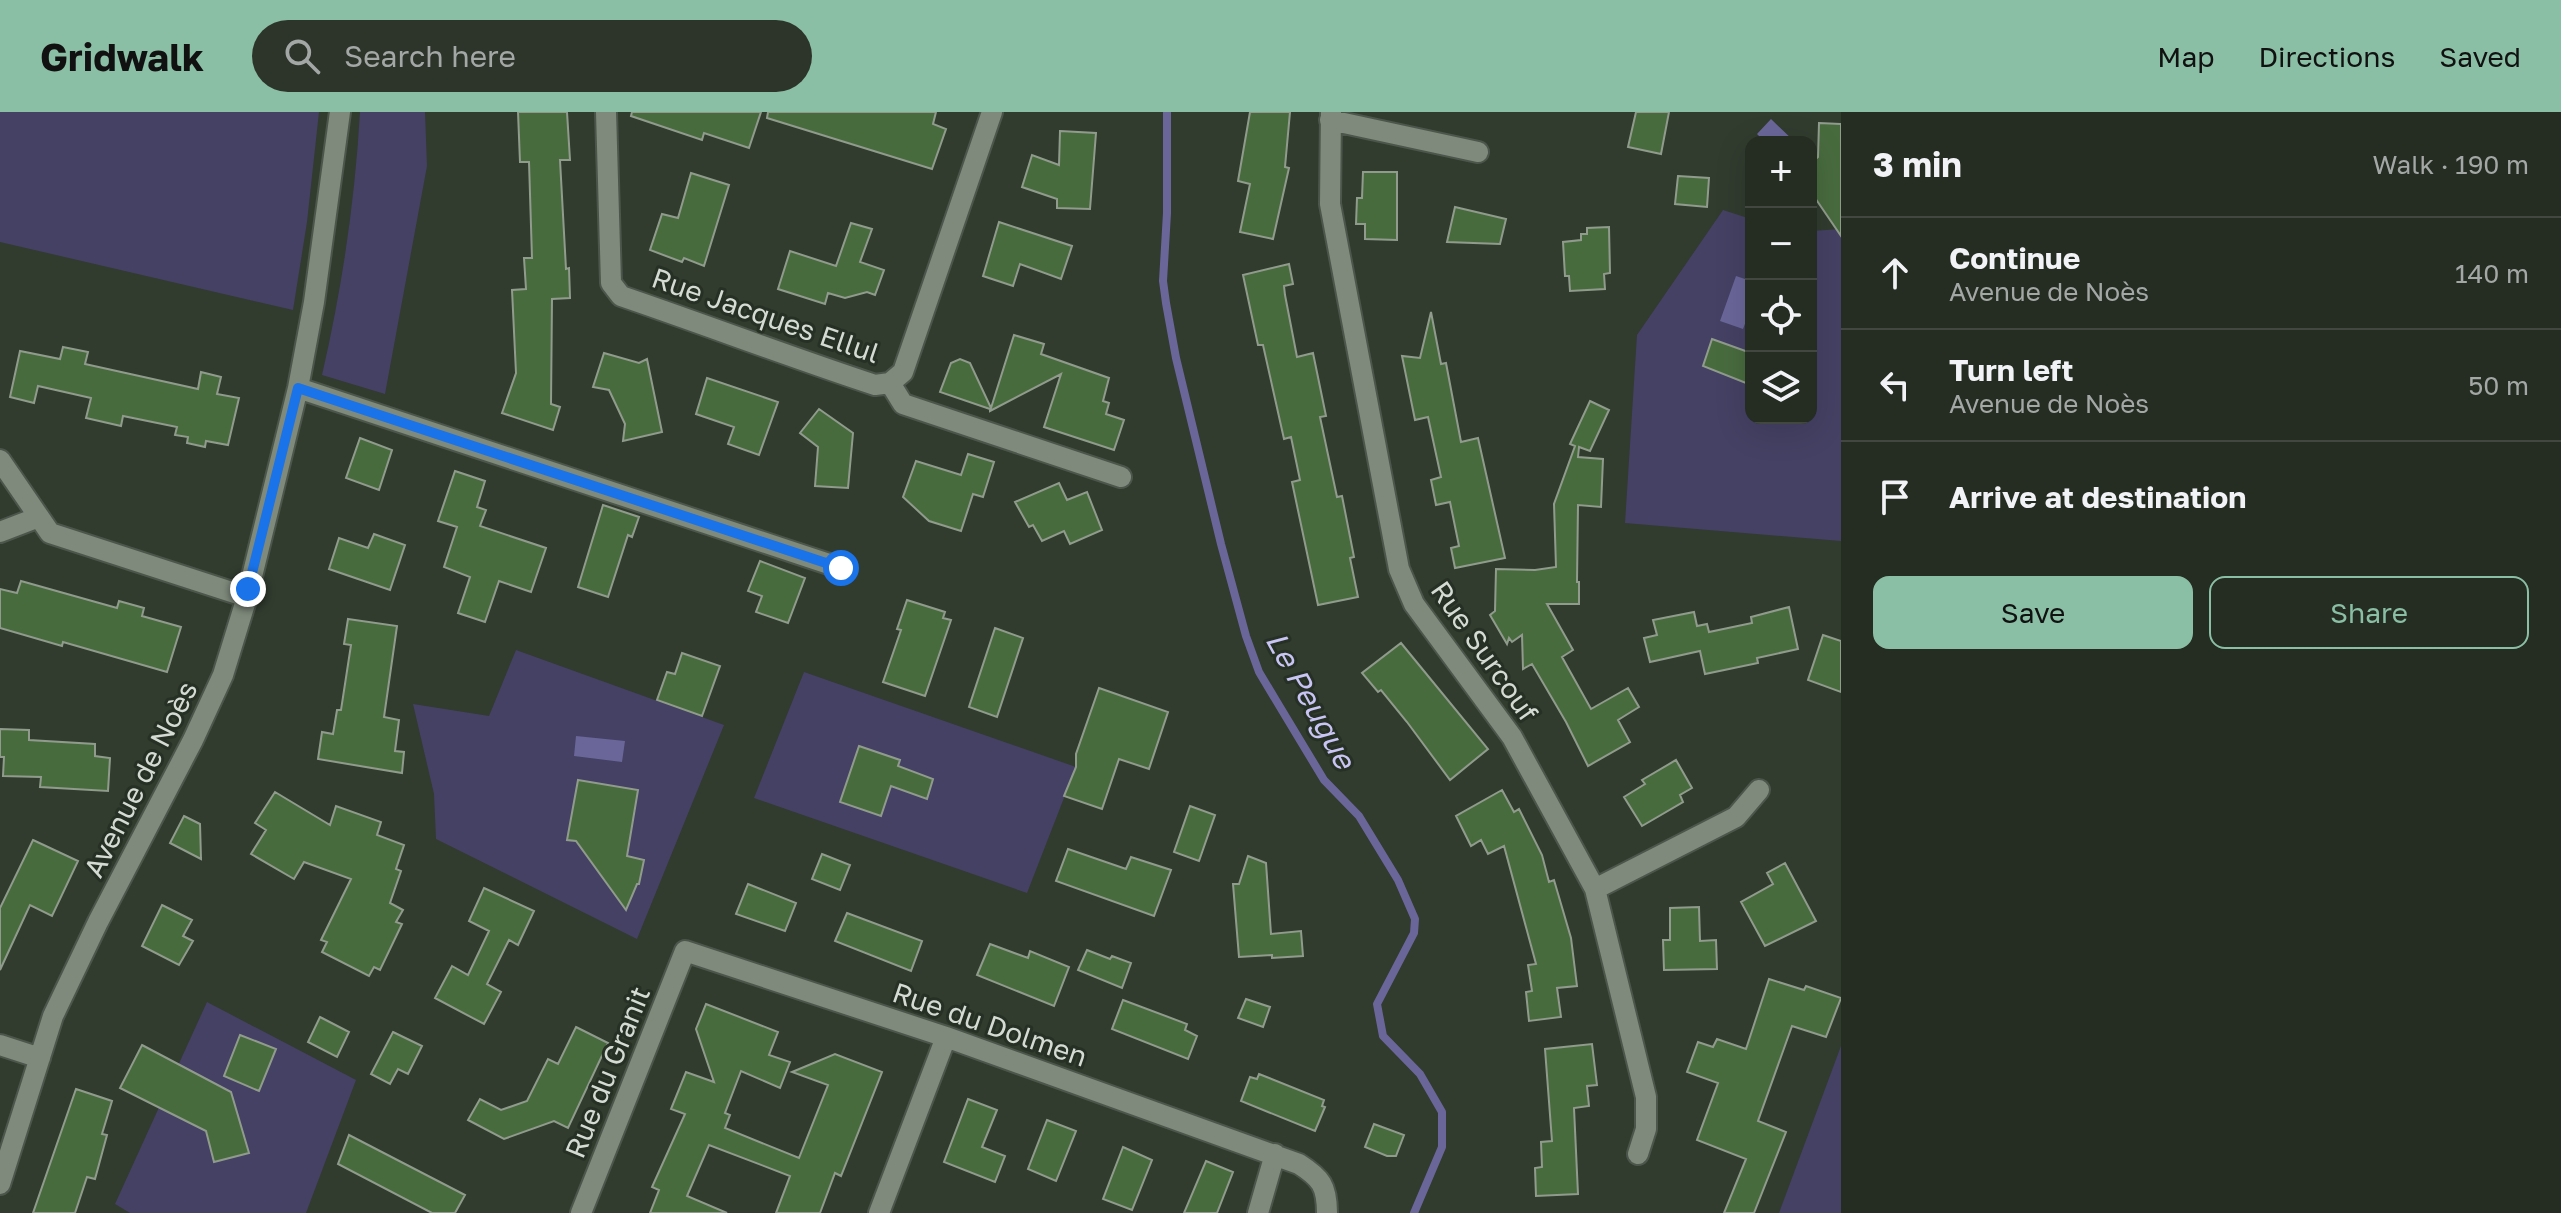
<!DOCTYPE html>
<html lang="en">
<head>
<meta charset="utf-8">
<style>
	:root { --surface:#252c22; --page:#2d342a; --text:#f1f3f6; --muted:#a3a7a5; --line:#424840; --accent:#8abfa5 }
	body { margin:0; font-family:"Golos Text",sans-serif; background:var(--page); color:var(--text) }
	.controls { position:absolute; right:24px; top:24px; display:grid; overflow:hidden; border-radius:16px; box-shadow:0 8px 32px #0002 }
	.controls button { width:72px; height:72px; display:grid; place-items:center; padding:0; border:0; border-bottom:2px solid var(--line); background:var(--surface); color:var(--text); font:40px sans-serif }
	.stop { position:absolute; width:24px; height:24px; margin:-18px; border:6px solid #1a73e8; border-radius:50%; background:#fff }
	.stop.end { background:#1a73e8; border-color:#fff; box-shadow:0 2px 8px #0008 }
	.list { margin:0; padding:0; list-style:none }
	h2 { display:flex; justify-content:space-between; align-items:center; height:104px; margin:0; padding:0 32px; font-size:34px }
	h2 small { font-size:26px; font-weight:400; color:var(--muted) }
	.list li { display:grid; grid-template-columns:52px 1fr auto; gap:24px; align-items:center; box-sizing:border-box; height:112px; padding:0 32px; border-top:2px solid var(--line) }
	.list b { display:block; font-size:30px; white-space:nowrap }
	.list p { margin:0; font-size:26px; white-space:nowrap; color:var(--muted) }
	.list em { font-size:26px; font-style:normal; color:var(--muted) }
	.actions { display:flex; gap:16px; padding:24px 32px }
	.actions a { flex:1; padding:18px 0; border:2px solid var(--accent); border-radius:16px; text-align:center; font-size:28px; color:var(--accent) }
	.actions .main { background:var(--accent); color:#111 }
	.icon { flex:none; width:44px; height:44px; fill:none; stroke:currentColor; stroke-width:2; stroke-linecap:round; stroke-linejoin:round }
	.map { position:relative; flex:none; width:1841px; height:1101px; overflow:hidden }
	header { display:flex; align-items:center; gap:48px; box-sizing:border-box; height:112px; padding:0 40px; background:var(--accent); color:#111 }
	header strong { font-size:38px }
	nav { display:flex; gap:44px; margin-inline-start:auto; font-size:28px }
	.search { width:560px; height:72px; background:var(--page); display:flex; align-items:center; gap:20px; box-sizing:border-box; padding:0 28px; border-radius:44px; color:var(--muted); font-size:30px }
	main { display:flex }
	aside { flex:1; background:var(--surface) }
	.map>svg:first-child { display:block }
	.green { fill:#444164 }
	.water { fill:#6a6699 }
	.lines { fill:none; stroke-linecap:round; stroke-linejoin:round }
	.stream { stroke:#6a6699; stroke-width:8 }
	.building { fill:#486b3e; stroke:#909b8d; stroke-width:2 }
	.minor-casing { stroke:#4d564b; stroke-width:24 }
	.minor { stroke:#7f8a7c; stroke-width:20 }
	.route { stroke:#1a73e8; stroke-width:10 }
	.labels { text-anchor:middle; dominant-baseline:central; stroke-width:6; stroke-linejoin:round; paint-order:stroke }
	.street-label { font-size:28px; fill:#d4dbd3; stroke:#273024 }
	.water-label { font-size:30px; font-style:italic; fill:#c8c5f4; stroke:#273024 }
</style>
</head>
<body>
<header>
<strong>Gridwalk</strong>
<div class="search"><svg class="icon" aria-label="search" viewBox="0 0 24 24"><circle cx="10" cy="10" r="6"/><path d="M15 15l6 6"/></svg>Search here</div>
<nav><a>Map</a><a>Directions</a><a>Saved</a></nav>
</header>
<main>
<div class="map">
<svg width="1841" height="1101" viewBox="0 0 1841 1101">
	<rect width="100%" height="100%" fill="#313b2e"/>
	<path class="green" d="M0,0h319l-12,110 -14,88 -293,-68z
		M360,0h65l2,54 -42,228 -63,-19c20,-87 33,-174 38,-263z
		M1723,98l28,9v199h60v-187l30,-2v312l-216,-18 12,-188z
		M516,538l208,75 -87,214 -201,-100 -2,-45 -21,-90 76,12z
		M804,560l272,95 -49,126 -273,-95z
		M207,890l149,78 -50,133h-176l-15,-9z
		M1841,934v167h-62z"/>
	<path class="water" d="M1771,7l24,23h-30l-8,-8z
		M1736,164l15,5v27l-8,21 -23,-8z
		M576,624l49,5 -3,21 -48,-6z"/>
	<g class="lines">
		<path class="stream" d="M1167,0v101l-4,68 3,22 10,55 45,186 25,92 13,36 21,35 44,73 35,36 39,64 17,39 -1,14 -37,71 6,32 37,38 22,38v35l-28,66"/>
	</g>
	<path class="building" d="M518,0h49l3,48h-10l6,109 3,-1 1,30 -18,1 -1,105 9,3 -7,23 -51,-17 14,-40 -4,-83 14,-1 -2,-31h8l-3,-96h-9z
		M632,0h129l-12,36 -45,-15 -2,7 -71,-24z
		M768,0h168l-3,12 13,5 -14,40 -165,-51z
		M1250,0h40l-5,55 4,1 -16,71 -33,-7 10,-48 -12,-3z
		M1636,0h33l-8,42 -33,-7z
		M1819,11l22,1v112l-30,-44v-29l7,-6z
		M1060,19l36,2 -6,76 -33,-1v-9l-35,-12 10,-32 27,10z
		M1363,60h34v68l-32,-1v-15h-9l1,-26h5z
		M691,61l38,12 -25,81 -20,-8 -2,4 -32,-12 12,-36 16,4z
		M1678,64l31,2 -2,29 -32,-3z
		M1455,95l51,12 -6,25 -53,-2z
		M999,110l73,24 -11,33 -41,-15 -7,22 -30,-10z
		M851,111l21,6 -12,33 24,8 -9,25 -8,-3 -22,6 -17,-5 -3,11 -47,-15 12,-38 46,15z
		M1609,115l1,46 -6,1 1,15 -35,2 -1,-15h-4l-2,-34 18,-2v-6h6v-6z
		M1289,152l4,20 -9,2 1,9 12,62 16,-4 13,63 -6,1 17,80 5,-1 12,61 -4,1 8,39 -40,8 -26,-123 8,-2 -9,-43 -7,2 -21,-94h-5l-15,-70z
		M1431,200l10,52 5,-1 15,79 17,-4 27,120 -50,10 -4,-20 8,-2 -9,-44 -14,3 -5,-25 10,-3 -13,-60 -13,3 -13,-64 18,2z
		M1014,223l30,9 -3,10 68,24 -6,23 6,2 -3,11 18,6 -10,30 -70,-23 17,-53 -71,37v-2l-50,-17 11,-29 9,-4 10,4 21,45z
		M1712,227l39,14v32l-48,-19z
		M63,235l25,5 -3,12 113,25 3,-17 20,5 -4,17 22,4 -11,47 -22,-4 -1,6 -18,-4 1,-6 -13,-2 2,-8 -54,-11 -2,10 -35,-8 5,-20 -53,-12 -4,17 -24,-6 10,-46 40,8z
		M604,241l35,10 8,-4 15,73 -39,9 2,-17 -16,-34 -16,-3z
		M707,266l71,24 -19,53 -31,-11 6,-17 -38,-13z
		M1590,289l19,9 -19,41 -11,-4 -1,10 25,2 -2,48 -23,-2 -1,77h2v22h-32l26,46 -11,7 29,52 37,-21 11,19 -21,13 12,22 -42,24 -22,-44 -34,-58 -9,5 -1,-34 -10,7 -3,-4 -2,6 -17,-29 5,-4 1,-42 39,1 21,-3 -2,-63 21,-58 -5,-2z
		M819,297l34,24 -5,55 -33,-2 3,-39 -18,-14z
		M360,326l32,12 -13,40 -33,-12z
		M968,342l26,8 -11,35 -10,-3 -12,37 -32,-10 -26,-24 13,-36 45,14z
		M455,359l30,10 -8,26 9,3 -6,16 66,22 -15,44 -32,-11 -14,41 -27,-9 12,-36 -26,-10 13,-40 -19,-6z
		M1059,371l8,17 20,-8 15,38 -32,14 -6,-13 -22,10 -9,-16 -4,2 -14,-25z
		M603,393l36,12 -7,20 -4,-2 -20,62 -30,-10z
		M374,422l31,11 -15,45 -61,-21 10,-31 29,10z
		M760,449l45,17 -17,45 -32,-11 6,-16 -14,-5z
		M21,469l96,27 2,-7 25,7 -2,8 39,11 -14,45 -104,-30 -1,4 -62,-18v-39l17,4z
		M907,488l38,12 -2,6 8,2 -26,76 -42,-14 18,-52 -4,-1z
		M1789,495l9,42 -41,9 1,5 -53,11 -5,-23 -50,11 -6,-24 13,-3 -4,-15 41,-8 3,14 10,-2 2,8 43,-9 -1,-6z
		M348,507l49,7 -13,91 15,3 -4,31 9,1 -2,21 -84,-14 4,-27 11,2 4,-24h4l10,-65 -7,-1z
		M995,516l28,10 -26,79 -28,-10z
		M1823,523l18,6v51l-33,-12z
		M1401,531l87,106 -38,31 -43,-58 -26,-32 -3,2 -16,-19z
		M682,541l38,13 -18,50 -45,-16 10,-28 8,2z
		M1099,576l69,24 -19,57 -30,-10 -17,50 -38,-13 12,-29v-13z
		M0,617l29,1v10l66,4v12l15,2 -2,33 -68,-4 1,-10 -38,-1 1,-19h-4z
		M859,634l41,14 -2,6 35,13 -6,20 -36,-13 -10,30 -41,-14z
		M1676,648l16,28 -12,7 3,7 -41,24 -18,-29 21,-13 -3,-4z
		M578,668l60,10 -11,66 17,4 -5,24h-2l-11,26 -50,-69 -9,-1z
		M1502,678l12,22 5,-3 23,46 7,27 5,-2 17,58 6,48 -20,2 4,29 -32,4 -3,-29 6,-1 -4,-26 8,-1 -32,-118 -16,8 -7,-14 -10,6 -15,-30z
		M275,680l55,33 6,-19 45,16 -4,13 27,10 -8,24 5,2 -11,32 13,7 -7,12 6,2 -22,46 -6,-3 -5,9 -47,-24 5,-10 -6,-2 30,-61 -47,-17 -10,17 -43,-25 15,-24 -11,-7z
		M1190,694l25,9 -16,46 -25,-9z
		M184,704l16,8 1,35 -31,-16z
		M33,728l45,21 -26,55 -22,-11 -30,65v-62z
		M1068,737l58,20 5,-12 40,13 -17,46 -98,-35z
		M822,742l28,11 -10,25 -28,-11z
		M1248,744l18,7 5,71 30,-3 2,25 -31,2v-3l-33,2 -6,-73h6z
		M1785,751l31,58 -51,25 -24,-44 32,-18 -6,-11z
		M748,772l48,19 -11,28 -49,-17z
		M484,776l50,23 -16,34 -9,-5 -22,44 14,8 -17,32 -49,-26 17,-32 16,9 21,-44 -20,-10z
		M162,793l30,15 -9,16 10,5 -14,24 -37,-19z
		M1699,795l1,34 16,-1 1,29 -53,1 -1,-30h7v-32z
		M847,801l75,28 -11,30 -76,-30z
		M990,832l38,14 2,-7 39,16 -15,39 -77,-31z
		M1087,838l23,9 2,-3 19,7 -9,25 -44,-18z
		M1769,867l35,11 2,-4 35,12 -15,39 -34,-11 -34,95 28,11 -32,81h-30l22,-54 -49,-19 21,-57 -31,-11 11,-30 15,5 4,-8 29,10z
		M1246,887l24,8 -7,20 -25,-9z
		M1123,888l64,24 -2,6 12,6 -9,23 -76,-30z
		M706,892l72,28 -9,23 21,7 -10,26 -39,-17 -16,42 5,2 -5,13 74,30 29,-73 -36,-13 43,-18 47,18 -41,104 -6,-3 -15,40h-44l14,-37 -81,-31 -22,51 40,17h-77l9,-23 -7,-3 33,-73 -14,-5 15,-37 28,10 -18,-53z
		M320,905l29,15 -12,25 -29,-15z
		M576,915l32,16 -40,85 -14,-7 -50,18 -36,-19 12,-21 21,11 26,-9 21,-42 10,5z
		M393,920l29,14 -14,28 -10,-5 -8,15 -19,-10z
		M240,923l36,14 -17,42 -35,-15z
		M1592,932l5,41 -10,1 2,20 -15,2 4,86 -42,2 -1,-28 7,-1 -1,-25 11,-1 -7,-92z
		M142,933l89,47 18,61 -35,9 -8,-31 -86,-43z
		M1259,962l65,26 -2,6 3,1 -10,24 -74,-30 9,-24 7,2z
		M76,977l36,12 -10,33 5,1 -12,44 -8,-2 -12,36h-42z
		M968,987l29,11 -15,37 23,9 -10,26 -51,-20z
		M1047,1008l29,11 -20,50 -28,-12z
		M1374,1012l30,11 -8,21h-9l-22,-9z
		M349,1023l116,60 -10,18h-23l-94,-49z
		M1123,1035l29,13 -20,50 -29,-11z
		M1206,1049l27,11 -16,41h-33z"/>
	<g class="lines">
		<g class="minor-casing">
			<path id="minor" d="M606,0l5,171 10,13c85,29 169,61 254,89l15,-2 13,-11 89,-260
				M1331,0l-1,92 69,365 15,35 98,133 83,152 51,208v32l-8,25
				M1330,8l148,32
				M890,271l13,21 218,73
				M298,276l543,180
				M0,348l50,73 197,64
				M0,420l39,-15
				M1595,777l141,-72 23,-27
				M0,933l40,13
				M0,1072l53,-168 45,-94 95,-182 30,-65 24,-78 51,-209 16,-86 26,-190
				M581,1101l104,-262 261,86 353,127c22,14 28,22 28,49
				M879,1101l67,-176
				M1258,1101l17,-59"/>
		</g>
		<use href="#minor" class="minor"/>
	</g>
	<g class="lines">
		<path class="route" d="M248,477l50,-201 543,180"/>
	</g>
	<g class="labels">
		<g class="street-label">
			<text transform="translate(766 203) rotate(19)">Rue Jacques Ellul</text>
			<text transform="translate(1485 539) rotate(55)">Rue Surcouf</text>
			<text transform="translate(140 667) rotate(-63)">Avenue de Noès</text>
			<text transform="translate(990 912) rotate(19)">Rue du Dolmen</text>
			<text transform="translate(607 960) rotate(-68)">Rue du Granit</text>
		</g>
		<g class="water-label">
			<text transform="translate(1311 588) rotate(61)">Le Peugue</text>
		</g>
	</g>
</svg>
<div class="controls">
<button>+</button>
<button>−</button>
<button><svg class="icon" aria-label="locate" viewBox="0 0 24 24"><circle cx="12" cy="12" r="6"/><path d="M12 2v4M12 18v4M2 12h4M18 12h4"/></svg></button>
<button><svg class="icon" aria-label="layers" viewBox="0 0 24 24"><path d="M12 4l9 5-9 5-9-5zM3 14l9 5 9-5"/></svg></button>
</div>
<div class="stop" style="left:841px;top:456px"></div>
<div class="stop end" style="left:248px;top:477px"></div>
</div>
<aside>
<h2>3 min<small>Walk · 190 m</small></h2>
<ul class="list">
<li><svg class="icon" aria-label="ahead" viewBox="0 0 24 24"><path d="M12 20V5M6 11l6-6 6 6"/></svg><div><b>Continue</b><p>Avenue de Noès</p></div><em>140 m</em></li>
<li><svg class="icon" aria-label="left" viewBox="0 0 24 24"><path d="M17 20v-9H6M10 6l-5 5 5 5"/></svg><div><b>Turn left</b><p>Avenue de Noès</p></div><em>50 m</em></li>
<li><svg class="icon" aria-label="arrive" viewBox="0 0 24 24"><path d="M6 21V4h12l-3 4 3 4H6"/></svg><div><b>Arrive at destination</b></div></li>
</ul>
<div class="actions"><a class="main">Save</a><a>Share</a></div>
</aside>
</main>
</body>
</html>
